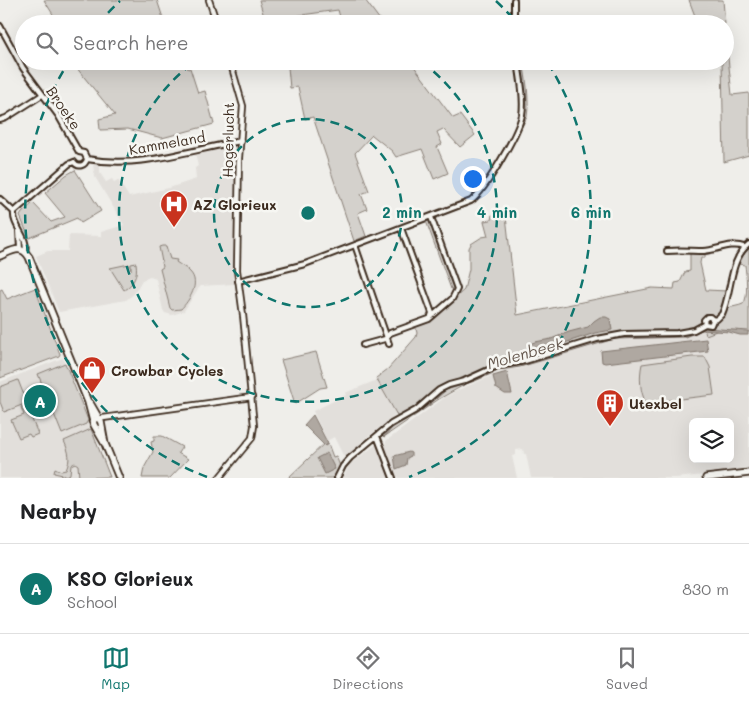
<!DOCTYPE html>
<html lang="en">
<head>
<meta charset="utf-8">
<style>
	:root { --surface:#fff; --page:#f2f2f2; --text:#202124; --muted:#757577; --line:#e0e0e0; --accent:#0f766e }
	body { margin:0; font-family:Mali,sans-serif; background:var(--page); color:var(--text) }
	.controls { position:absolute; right:15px; bottom:15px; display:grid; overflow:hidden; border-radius:8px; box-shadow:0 5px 20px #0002 }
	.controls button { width:45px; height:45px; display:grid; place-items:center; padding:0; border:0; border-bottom:1px solid var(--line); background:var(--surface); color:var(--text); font:25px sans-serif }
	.you { position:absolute; left:472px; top:178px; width:18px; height:18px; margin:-12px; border:4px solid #fff; border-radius:50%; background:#1a73e8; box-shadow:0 0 0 8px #1a73e833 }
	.badge { display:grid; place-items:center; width:32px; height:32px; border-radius:50%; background:var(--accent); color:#fff; font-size:16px; font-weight:700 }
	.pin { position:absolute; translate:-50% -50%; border:2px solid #fff; box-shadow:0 1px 5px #0006 }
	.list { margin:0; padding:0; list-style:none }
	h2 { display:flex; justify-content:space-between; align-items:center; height:65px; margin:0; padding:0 20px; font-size:21px }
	h2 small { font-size:16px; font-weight:400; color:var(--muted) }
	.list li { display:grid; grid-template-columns:32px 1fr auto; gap:15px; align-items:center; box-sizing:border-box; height:90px; padding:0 20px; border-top:1px solid var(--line) }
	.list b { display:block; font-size:19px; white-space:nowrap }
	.list p { margin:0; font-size:16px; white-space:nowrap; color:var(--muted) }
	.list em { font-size:16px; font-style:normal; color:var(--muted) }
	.icon { flex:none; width:28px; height:28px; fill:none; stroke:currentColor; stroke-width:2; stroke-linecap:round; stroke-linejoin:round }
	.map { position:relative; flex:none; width:749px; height:478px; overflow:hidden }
	.search { position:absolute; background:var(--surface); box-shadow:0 5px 20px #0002; left:15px; right:15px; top:15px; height:55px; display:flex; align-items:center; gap:12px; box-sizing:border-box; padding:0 18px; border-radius:28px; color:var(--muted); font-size:19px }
	.sheet { height:155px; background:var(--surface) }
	nav { display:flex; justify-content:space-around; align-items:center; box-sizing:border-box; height:70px; border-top:1px solid var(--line); background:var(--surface); font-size:14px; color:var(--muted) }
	nav a { display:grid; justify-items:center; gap:2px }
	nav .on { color:var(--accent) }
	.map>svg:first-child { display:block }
	.built { fill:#e2dfdb; fill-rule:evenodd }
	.green { fill:#d4d1cc; stroke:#887e75 }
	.water { fill:#afa8a1; stroke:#81766d }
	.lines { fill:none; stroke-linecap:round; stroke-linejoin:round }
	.stream { stroke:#81766d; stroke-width:1 }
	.minor-casing { stroke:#3b2a1e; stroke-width:8 }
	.tertiary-casing { stroke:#3b2a1e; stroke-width:8 }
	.primary-casing { stroke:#3b2a1e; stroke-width:9 }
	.minor { stroke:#f6f6f2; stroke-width:4 }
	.tertiary { stroke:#f6f6f2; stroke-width:4.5 }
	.primary { stroke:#f6f6f2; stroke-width:5.5 }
	.ring { fill:none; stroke:#0f766e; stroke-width:2.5; stroke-dasharray:9 6 }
	.labels { text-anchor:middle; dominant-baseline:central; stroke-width:5; stroke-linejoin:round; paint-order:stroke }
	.street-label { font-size:14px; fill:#3b2a1e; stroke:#f6f6f2 }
	.poi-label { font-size:14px; font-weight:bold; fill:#3b2a1e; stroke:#f6f6f2; text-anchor:start }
	.water-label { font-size:15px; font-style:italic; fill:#64564c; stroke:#f6f6f2 }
	.centre { fill:#0f766e; stroke:#f6f6f2; stroke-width:2.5 }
	.ring-label { font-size:15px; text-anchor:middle; font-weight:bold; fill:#0f766e; stroke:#f6f6f2; stroke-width:5; stroke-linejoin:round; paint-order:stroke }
</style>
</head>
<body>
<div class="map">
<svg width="749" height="478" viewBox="0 0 749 478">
	<rect width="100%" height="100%" fill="#efeeea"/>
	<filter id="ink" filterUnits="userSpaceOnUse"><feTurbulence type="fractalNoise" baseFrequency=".02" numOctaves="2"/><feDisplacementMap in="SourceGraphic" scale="10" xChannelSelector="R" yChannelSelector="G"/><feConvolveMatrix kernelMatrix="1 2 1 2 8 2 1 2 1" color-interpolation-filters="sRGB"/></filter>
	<g filter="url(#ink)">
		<path class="built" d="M233,145l4,2 -2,137 -34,2 -3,3 -14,22 -12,4 -7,-2 -2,-3 -7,-31 -6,-2 -8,3 -8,14 -8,6 -67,12 -23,-56 12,-5h20l1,-16 32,1v-4l23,-7 -29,-48 -2,-12h7v8l6,9 6,-3 2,3 4,-2 11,17 40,-9 27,-9 -1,-11 3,-2 -3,-13z
			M702,331l47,3v136l-73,8h-145l-5,-24h-2l-1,-5 -7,1v5l-4,1 5,22h-119l-13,-32 1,-5 58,-43 14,-8 50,-21h11l26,-10 52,-16 30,-5h56zM693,422h37v37h-37z
			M63,358l48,120h-111v-96z
			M377,380l20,34 -36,28 1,3 -17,14 -11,-22 -7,4 -14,-30 33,-16 -1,-2z
			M377,444l13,34h-47l7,-14z"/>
		<path class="green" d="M44,0h113l8,24h-106z
			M259,0h106l18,24h-41l-4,-14 -73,10z
			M689,0h34l2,24h-27z
			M725,29l7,66 17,-2v62l-25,7 -2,-101h3z
			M71,61h115l2,8 2,-1 8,25 7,-2 9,33 -52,14 -34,-9 -28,1 -1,-11 16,-4z
			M283,61h127l43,57 7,-3 15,20 -15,12 -17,-18 -6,3 5,12 -5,3 11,26 -14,6 -12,-30 -26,8 -4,-6 -20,-16 -17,18 14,38 -8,3 6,15 -9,4 8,23 -12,5 -41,-124 -8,2 -7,-32 -8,1 -2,-21h-5z
			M519,61h4c3,19 7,37 4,56l-28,54 -2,-1 21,-38 5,-15z
			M75,170l26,41 -20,12 -4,-5 -48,20 -9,-22 2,-3 11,-10 18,19 14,-5 -20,-24 21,-18z
			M492,215l14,1 11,99 135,-27 22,1 1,-6 5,-1 5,-10 5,-1v-19h15v6h-4l-1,5 6,27 21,1 -6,20 -5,6 -8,-2 -6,4v5l-22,7 -67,3 -87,24 -28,6 -36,15 2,6 -25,14 -55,38 -5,-6 19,-14 -22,-39 12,-9 28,-32 1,-4 -2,-8 16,-6 33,-29 5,-21v-21l2,-4 11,-7 6,-1 -4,-15 7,-1z
			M428,220l3,3 24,64 -4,2 -25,-68z
			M162,246h4l4,13 7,1 -1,2c4,3 11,6 14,10 11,11 -1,29 -9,37l-9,1 -2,-2 -10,-39 3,-2 -4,-20z
			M749,247v85l-9,1 -21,-3 -13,5 -2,-6c12,0 17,-11 23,-21 4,-1 12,-2 16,-4 6,-6 3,-31 2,-39l-7,-1 6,-12z
			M136,263c2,12 -2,21 -12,27l-14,-22 19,-4 2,6v-6z
			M35,288l25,66 -1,2 -59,22v-88l2,-1 5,10z
			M316,352l11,35 -7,1 -25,16 -14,-44z
			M692,357h13l5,10 4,28 -68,8c-6,-11 -7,-26 -4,-39z
			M65,363l23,57 -2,4 -24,10 -24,-60z
			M18,380l9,23 -23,9 -4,-10v-15z
			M26,405l12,29 -7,3 -2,-3 -10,4 -8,-18 13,-5 -3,-8z
			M91,429l19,48 -31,1 -1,-13 -3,-2 -4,2 -1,9 -3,2 -13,-3 1,-5 6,3 5,-1c5,-11 3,-18 -2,-29z
			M154,436h8l20,11 -4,6 10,6 -18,19h-28l2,-10 9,-16 -2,-10 3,-1z
			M327,441l6,16 3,-1 4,10 -4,12h-48z"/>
		<path class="water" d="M600,317h6l4,2 2,11 -17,3 -49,16 -5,-1c-7,7 -34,14 -43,13v-3l29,-6 5,-9 3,-1 16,-3 18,-7 19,-5 6,-6z
			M705,328l43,3v4h-8l-11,-3 -27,-2 -17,7 -71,2 -94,28 -20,3 -25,11 -29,9 -17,15 -37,23 -8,9 -2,-2 10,-11 27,-14 29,-24 50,-18 20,-3 89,-27 15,-2 58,-1z
			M706,339l2,12 -103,12 -3,-1 -1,-11z
			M507,372l5,22h-7l-9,-6 -3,-12z
			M313,415l15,29 -3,2 -21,-21z
			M409,452l2,1v3l-4,2 -1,7 -10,4 -2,-13z
			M327,453l8,16 -10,5 -8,-16z"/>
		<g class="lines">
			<path class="stream" d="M341,478l8,-16 34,-28"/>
			<g class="minor-casing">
				<path id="minor" d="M514,0v24
					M0,26l23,42 35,47 21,37 5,1 3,6
					M0,120l6,-2 36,-23
					M87,159c53,10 102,-9 154,-18
					M74,162c4,6 11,4 13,-3
					M0,199l14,13
					M14,212l55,-48 5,-2
					M14,212c-2,14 15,25 11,39
					M401,228l31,85 -1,3
					M19,231l1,18
					M355,245l34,99
					M667,251c13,-1 25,0 37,0 14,-1 27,-9 40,-4
					M238,281l67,-17 166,-63c15,-12 47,-67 51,-86 3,-17 -2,-37 -4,-54
					M713,320l4,-1 5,-5c10,-22 7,-55 27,-70
					M705,324l-1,-4 3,-3h3l3,3
					M363,345l22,-6 5,-6 39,-14 23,-20 5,-10 -26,-72
					M377,436l16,42
					M337,478l6,-12 7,-8 41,-34 25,-14 23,-20 10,-5 15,-4 33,-15 28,-5 72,-22 27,-5 53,-1 17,-3 11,-6 6,1 2,-5"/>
			</g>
			<g class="tertiary-casing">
				<path id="tertiary" d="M209,0l8,24
					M92,422l4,-3 156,-22
					M219,478l33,-40 2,-12 -11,-111 -6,-45 2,-112 4,-52 -13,-45"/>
			</g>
			<g class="primary-casing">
				<path id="primary" d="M0,256c12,-5 21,-12 29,1l59,145 6,23 11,19
					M90,403l11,19 4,22 14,34
					M706,478l43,-5"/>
			</g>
			<use href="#minor" class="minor"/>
			<use href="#tertiary" class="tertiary"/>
			<use href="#primary" class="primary"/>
		</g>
	</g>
	<g class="ring">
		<circle cx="308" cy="213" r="94"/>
		<path d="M422 62A189 189 0 1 1 194 62"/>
		<path d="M207 477A283 283 0 0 1 68 63M98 24A283 283 0 0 1 120 1M496 1A283 283 0 0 1 518 24M548 63A283 283 0 0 1 409 477"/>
	</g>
	<defs>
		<g id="hospital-pin" transform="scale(1.4375)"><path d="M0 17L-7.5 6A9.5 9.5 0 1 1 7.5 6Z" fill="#c8321e" stroke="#f6f6f2"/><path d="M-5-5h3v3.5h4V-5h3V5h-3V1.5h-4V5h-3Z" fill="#fff"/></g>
		<g id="shop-pin" transform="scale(1.4375)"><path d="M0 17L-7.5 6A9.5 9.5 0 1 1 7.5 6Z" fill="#c8321e" stroke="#f6f6f2"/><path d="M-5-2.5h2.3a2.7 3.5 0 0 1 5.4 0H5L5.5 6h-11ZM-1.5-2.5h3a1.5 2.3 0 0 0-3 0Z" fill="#fff"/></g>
		<g id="building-pin" transform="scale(1.4375)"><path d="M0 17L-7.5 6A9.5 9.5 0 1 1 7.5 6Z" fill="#c8321e" stroke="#f6f6f2"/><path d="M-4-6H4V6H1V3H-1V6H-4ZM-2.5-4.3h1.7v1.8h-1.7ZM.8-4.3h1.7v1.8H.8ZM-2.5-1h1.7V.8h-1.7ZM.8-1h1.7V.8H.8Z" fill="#fff"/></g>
	</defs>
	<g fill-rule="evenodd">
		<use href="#hospital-pin" x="174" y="204"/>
		<use href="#shop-pin" x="92" y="370"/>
		<use href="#building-pin" x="610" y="403"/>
	</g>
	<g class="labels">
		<g class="street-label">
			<text transform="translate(64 108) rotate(56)">Broeke</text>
			<text transform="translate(228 140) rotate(-89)">Hogerlucht</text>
			<text transform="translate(167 143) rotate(-10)">Kammeland</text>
		</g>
		<g class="poi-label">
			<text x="193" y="204">AZ Glorieux</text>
			<text x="111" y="370">Crowbar Cycles</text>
			<text x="629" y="403">Utexbel</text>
		</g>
		<g class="water-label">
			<text transform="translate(525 353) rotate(-16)">Molenbeek</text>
		</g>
	</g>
	<circle cx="308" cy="213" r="8" class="centre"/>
	<g class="ring-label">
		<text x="402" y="218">2 min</text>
		<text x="497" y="218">4 min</text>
		<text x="591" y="218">6 min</text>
	</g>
</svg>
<div class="controls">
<button><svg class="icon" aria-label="layers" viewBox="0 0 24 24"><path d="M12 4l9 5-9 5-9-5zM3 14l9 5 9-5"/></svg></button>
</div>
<div class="you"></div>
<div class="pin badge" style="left:40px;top:401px">A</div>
<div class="search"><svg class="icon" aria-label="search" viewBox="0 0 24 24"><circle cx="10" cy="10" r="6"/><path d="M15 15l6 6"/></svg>Search here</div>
</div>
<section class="sheet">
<h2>Nearby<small></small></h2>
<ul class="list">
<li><span class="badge">A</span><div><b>KSO Glorieux</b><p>School</p></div><em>830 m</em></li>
</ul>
</section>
<nav>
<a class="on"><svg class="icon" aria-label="map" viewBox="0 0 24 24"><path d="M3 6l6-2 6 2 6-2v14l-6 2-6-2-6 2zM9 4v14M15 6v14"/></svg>Map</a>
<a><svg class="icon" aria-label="directions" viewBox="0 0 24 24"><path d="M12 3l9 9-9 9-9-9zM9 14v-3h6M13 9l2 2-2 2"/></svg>Directions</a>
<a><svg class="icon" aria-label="saved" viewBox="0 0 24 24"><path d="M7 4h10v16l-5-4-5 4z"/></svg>Saved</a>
</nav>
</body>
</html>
